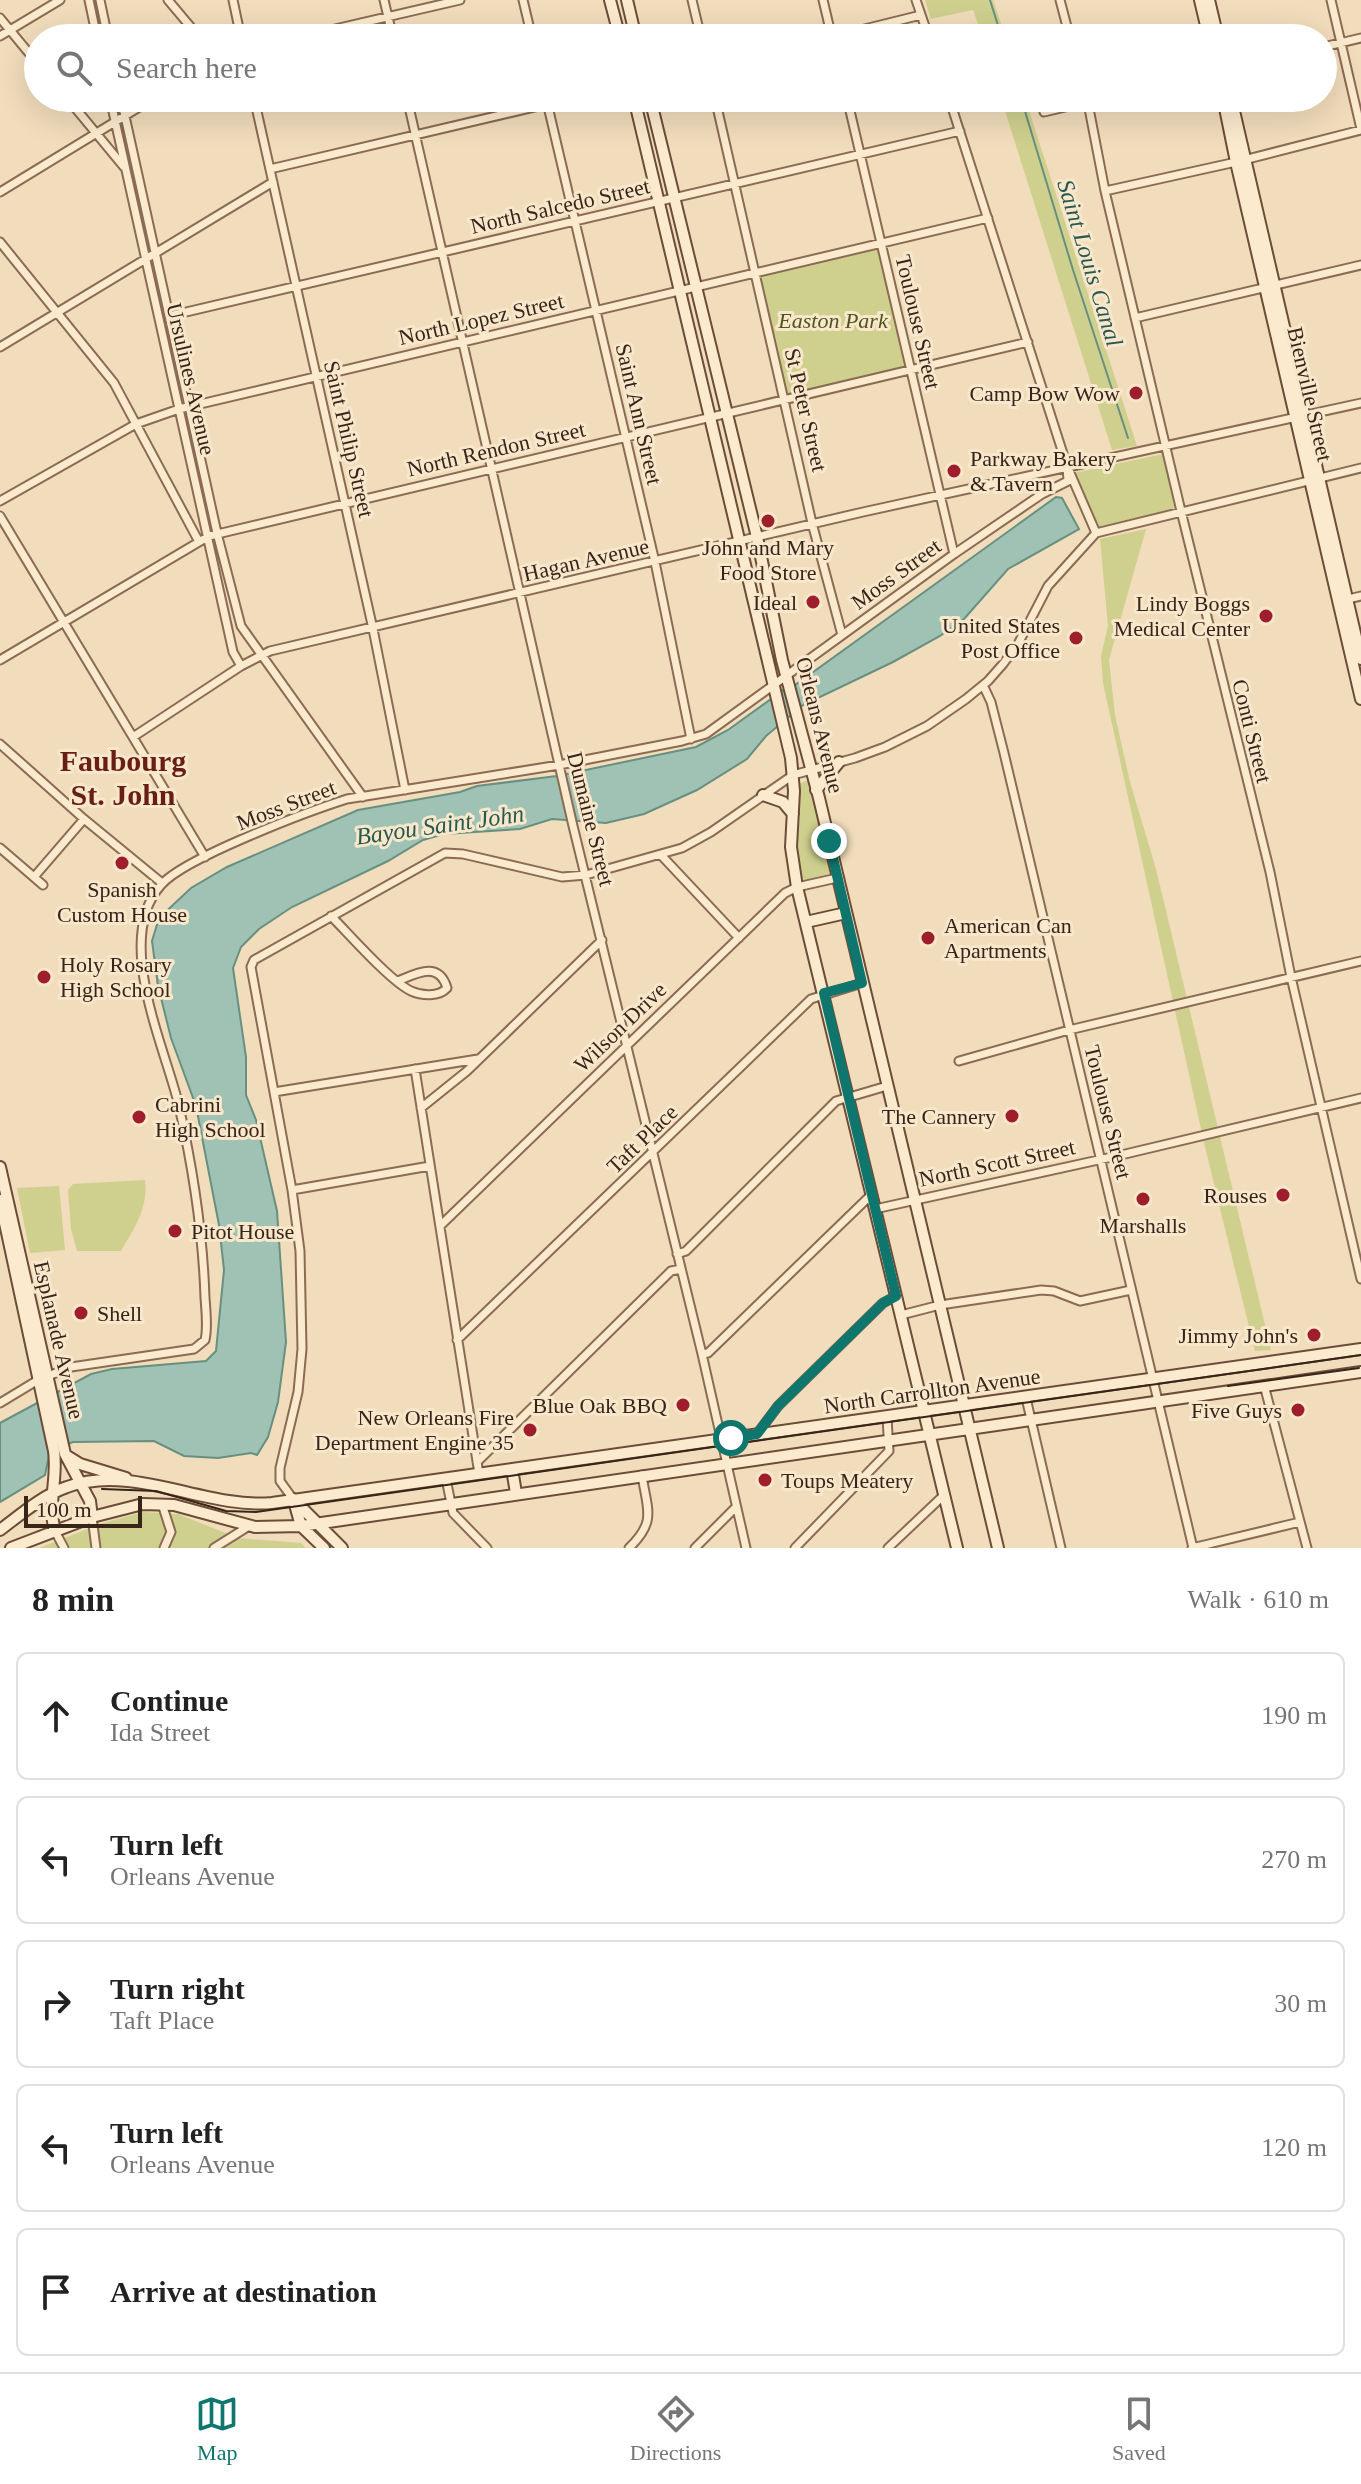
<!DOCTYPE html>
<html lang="en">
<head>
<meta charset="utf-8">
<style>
	:root { --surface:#fff; --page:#f6f6f6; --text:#222; --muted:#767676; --line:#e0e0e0; --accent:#0f766e }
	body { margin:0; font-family:"Times New Roman",serif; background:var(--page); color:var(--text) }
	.scale { position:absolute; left:24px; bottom:20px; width:118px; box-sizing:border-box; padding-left:8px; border:4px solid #37251a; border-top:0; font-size:22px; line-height:28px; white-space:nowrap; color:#37251a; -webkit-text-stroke:6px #f8e7cb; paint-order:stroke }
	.stop { position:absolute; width:24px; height:24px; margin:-18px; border:6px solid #0f766e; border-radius:50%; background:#fff }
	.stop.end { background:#0f766e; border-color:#fff; box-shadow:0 2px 8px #0008 }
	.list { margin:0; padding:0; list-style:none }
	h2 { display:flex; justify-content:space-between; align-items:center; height:104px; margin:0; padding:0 32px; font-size:34px }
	h2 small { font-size:26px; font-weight:400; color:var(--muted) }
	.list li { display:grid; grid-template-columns:52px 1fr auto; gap:24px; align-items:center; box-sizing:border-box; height:128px; margin:0 16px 16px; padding:0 16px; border:2px solid var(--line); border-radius:12px }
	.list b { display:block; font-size:30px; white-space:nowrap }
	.list p { margin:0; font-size:26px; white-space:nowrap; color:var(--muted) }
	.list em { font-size:26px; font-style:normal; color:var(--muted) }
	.icon { flex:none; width:44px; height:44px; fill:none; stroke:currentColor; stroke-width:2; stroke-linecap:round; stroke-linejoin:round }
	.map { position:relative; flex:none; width:1361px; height:1548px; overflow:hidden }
	.search { position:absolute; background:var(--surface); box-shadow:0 8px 32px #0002; left:24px; right:24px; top:24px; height:88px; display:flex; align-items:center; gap:20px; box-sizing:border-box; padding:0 28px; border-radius:44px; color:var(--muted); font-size:30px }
	.sheet { height:824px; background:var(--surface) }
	nav { display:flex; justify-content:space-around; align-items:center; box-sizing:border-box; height:112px; border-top:2px solid var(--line); background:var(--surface); font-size:22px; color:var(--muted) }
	nav a { display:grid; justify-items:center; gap:4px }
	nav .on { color:var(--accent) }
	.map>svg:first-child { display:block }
	.green { fill:#cfd08e }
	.water { fill:#a0c2b4; stroke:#679081; stroke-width:2 }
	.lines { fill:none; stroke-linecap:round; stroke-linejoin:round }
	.stream { stroke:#679081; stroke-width:2 }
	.street-casing { stroke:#8a6b53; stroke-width:11 }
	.secondary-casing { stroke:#6b4c37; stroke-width:14 }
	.street { stroke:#fceace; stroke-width:7 }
	.secondary { stroke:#fceace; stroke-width:10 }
	.tram { stroke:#37251a; stroke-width:2 }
	.route { stroke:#0f766e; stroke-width:10 }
	.poi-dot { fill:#9e1e2c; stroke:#f8e7cb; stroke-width:3 }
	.labels { text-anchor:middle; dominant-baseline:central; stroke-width:6; stroke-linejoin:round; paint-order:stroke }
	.street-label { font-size:22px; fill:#37251a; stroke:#f8e7cb }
	.park-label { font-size:22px; font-style:italic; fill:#4e561e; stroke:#f8e7cb }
	.poi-label { font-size:22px; fill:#37251a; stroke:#f8e7cb; text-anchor:end }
	.water-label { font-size:24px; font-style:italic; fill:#275951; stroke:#f8e7cb }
	.district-label { font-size:30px; font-weight:bold; fill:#681e15; stroke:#f8e7cb }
</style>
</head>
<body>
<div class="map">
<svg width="1361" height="1548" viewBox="0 0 1361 1548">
	<rect width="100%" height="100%" fill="#f1dcbb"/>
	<path class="green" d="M925,0h68l13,38h-23l-10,-28 -42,9z
		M1001,98h24l112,348 -25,4z
		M881,243l30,126 -126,29 -29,-126z
		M1163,454l12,54 -76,19 -25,-54z
		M1146,529l-37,131 6,55 15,67 26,87 115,481 -16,1 -50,-204 -102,-464 -2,-27 7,-30 -8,-87z
		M809,780l22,92 -2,2 -25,6 -3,-2 -6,-33 3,-61z
		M145,1180c3,29 -10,47 -24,71h-44l-6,-22 -3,-39 5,-6z
		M59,1186l6,64 -35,3 -13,-65z
		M143,1512l35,2 60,24 63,5 5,5h-267l64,-25z"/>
	<path class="water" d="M1056,497l6,1 17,31 -71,40 -44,50 -24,17 -47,26 -90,43 -37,31 -19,23 -50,31 -53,24 -38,9 -54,-4 -32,10 -76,5 -21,6 -35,21 -96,46 -33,22 -18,18 -8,21 13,89v38l10,25 21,91 9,131 -8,60 -10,35 -11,18 -6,-2 -33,5 -34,-2 -30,-15 -81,1 -23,9 -5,24 -45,27v-79l91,-49 21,-5 94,-8 10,-10 8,-81 -5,-45 -23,-119 -25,-68 -13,-52 -6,-45 7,-23 32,-30 36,-21 131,-57 102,-18 17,-6 80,-10 139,-29 32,-17 57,-41 10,-4z"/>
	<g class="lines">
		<path class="stream" d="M990,0l12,38
			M1021,98l52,172 55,168"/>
		<g class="street-casing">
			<path id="street" d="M89,0l8,38
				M100,0l8,38
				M168,0l32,38
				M233,0l8,38
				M384,0l9,38
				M523,0l9,38
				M692,0l9,38
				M823,0l9,38
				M916,0l13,38
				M1060,0l10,38
				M1331,0l30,129
				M0,18l38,46
				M0,36l60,-36
				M296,38l164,-38
				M828,38l93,-23
				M1323,47l38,-9
				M67,98l57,69
				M110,98l123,554 8,14
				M121,98l96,435 24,93 122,171
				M254,98l119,531 32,161
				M407,98l166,728 129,528 44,194
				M546,98l109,464 36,177
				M715,98l97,425 30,112
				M847,98l107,456
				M949,98l118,368 29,67
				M1087,98l18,93 76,320 89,361 21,105 70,302
				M1044,112l60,-14
				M270,169l303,-71
				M1105,191l131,-29 125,-32
				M0,192l154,-94
				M0,242l114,141 84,157
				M169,316l791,-185
				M1135,318l226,-53
				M0,347l273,-165
				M0,501l136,-77 43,-15 809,-191
				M0,516l205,341
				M1344,600l17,-4
				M0,660l209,-124 819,-194
				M983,685l8,17 13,51 189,795
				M133,737l108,-71 29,-15 593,-139 498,-109
				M0,744l84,75 78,64
				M0,848l43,37
				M661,855l78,83
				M34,877l50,-58
				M331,916c18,18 59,65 80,75 11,5 28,6 36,-3 -8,-27 -30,-15 -49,-7
				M959,1061l110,-31 292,-69
				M415,1069l64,405
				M274,1092l204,-33
				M421,1108l46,-37 135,-131
				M292,1190l138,-24
				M875,1209l246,-54 240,-57
				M440,1226l345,-333 12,-6 40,-9
				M677,1254l9,-3 150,-150 51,-15
				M901,1315l39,-10 101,-15 13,1 26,10 51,-11
				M457,1340l354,-341 51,-16
				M702,1354l6,-1 164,-159
				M1264,1385l43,163
				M1026,1398l35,150
				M0,1403l38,-23 33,-13 123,-18 11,-9c3,-13 1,-28 0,-42 -2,-64 -12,-129 -26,-192 -14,-59 -66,-167 -18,-221 23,-27 148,-74 186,-86l212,-34 123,-24 24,-7 248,-180 88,-60 26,-13 -1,-15
				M757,1434l21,-28 105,-103 13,-7
				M477,1462l194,-191 10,-2
				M446,1479l7,34 34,35
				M293,1499l-13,-18v-13l18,-76 4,-43 -2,-98 -8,-61 -41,-223 3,-7 191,-107 18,1 99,23 24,-2 96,-27 29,-16 82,-57 62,-17 30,-11 42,-21 39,-27 22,-18 15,-17 15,-20 30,-58 48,-53 265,-65
				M162,1504l9,28 -7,16
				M92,1517l4,31
				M55,1531l9,17
				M214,1548l35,-22
				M629,1548c28,-27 18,-38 13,-73
				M695,1548l41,-41
				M795,1548l94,-97 -2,-33
				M888,1548l56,-53
				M1192,1548l108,-26"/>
		</g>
		<g class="secondary-casing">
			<path id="secondary" d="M610,0l10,38
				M627,0l9,38
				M1200,0l9,38
				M1209,0l9,38
				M634,98l157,660 3,33 -3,56 6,40 160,661
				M650,98l107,439 25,123 37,138 179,750
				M1223,98l13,64 125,537
				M1231,98l130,561
				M816,790l23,-28
				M763,795l20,7 10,12
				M806,922l40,-9
				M0,1167l65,287 25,47 2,16
				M0,1200l54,251c4,27 -7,53 1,80
				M67,1456l13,8 46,14
				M512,1469l4,24
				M293,1499l49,49
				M294,1501l7,25 23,22
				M0,1530c20,-15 43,-35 67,-43 66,-24 138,22 205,16l1089,-154
				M11,1548l81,-31 51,-13 31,1 81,22 46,-1 1060,-154"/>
		</g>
		<use href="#street" class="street"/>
		<use href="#secondary" class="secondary"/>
		<path class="tram" d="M1228,1386l131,-18
			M102,1489l54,2 70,20 30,1 1105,-157"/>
	</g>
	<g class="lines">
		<path class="route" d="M731,1438l26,-4 21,-28 105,-103 13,-7 -72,-303 38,-10 -33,-142"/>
	</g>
	<g class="poi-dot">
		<circle cx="1136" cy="393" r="8"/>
		<circle cx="954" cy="471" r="8"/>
		<circle cx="768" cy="521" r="8"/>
		<circle cx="813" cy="602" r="8"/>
		<circle cx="1266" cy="616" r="8"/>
		<circle cx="1076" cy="638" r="8"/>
		<circle cx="122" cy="863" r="8"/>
		<circle cx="928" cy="938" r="8"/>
		<circle cx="44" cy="977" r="8"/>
		<circle cx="1012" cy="1116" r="8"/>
		<circle cx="139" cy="1117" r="8"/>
		<circle cx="1283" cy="1195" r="8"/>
		<circle cx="1143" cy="1199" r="8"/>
		<circle cx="175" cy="1231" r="8"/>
		<circle cx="81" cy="1313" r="8"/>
		<circle cx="1314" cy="1335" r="8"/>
		<circle cx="683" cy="1405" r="8"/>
		<circle cx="1298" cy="1410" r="8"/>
		<circle cx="530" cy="1430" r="8"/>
		<circle cx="765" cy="1480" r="8"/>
	</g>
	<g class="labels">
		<g class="street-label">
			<text transform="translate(560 206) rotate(-13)">North Salcedo Street</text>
			<text transform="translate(481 319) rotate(-13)">North Lopez Street</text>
			<text transform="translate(918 322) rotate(77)">Toulouse Street</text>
			<text transform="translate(191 379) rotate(77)">Ursulines Avenue</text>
			<text transform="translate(1310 394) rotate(77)">Bienville Street</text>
			<text transform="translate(806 410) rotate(77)">St Peter Street</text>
			<text transform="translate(639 414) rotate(77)">Saint Ann Street</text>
			<text transform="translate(349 439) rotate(77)">Saint Philip Street</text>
			<text transform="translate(496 449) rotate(-13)">North Rendon Street</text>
			<text transform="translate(586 560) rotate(-13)">Hagan Avenue</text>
			<text transform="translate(896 574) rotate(-36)">Moss Street</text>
			<text transform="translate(820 725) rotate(76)">Orleans Avenue</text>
			<text transform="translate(1252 731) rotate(76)">Conti Street</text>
			<text transform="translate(286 805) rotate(-21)">Moss Street</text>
			<text transform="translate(591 819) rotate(76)">Dumaine Street</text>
			<text transform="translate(620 1027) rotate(-44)">Wilson Drive</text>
			<text transform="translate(1108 1112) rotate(76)">Toulouse Street</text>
			<text transform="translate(642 1139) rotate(-44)">Taft Place</text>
			<text transform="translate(997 1163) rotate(-12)">North Scott Street</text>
			<text transform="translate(59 1340) rotate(77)">Esplanade Avenue</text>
			<text transform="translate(932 1391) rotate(-8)">North Carrollton Avenue</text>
		</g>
		<g class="park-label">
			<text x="833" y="320">Easton Park</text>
		</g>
		<g class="poi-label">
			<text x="1120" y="393">Camp Bow Wow</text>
			<text x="970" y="458" text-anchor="start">Parkway Bakery<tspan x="970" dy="25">&amp; Tavern</tspan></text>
			<text x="768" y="547" text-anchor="middle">John and Mary<tspan x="768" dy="25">Food Store</tspan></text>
			<text x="797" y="602">Ideal</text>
			<text x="1250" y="603">Lindy Boggs<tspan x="1250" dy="25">Medical Center</tspan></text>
			<text x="1060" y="625">United States<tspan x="1060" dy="25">Post Office</tspan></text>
			<text x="122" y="889" text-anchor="middle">Spanish<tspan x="122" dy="25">Custom House</tspan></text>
			<text x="944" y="925" text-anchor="start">American Can<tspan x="944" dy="25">Apartments</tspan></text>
			<text x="60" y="964" text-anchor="start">Holy Rosary<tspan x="60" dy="25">High School</tspan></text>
			<text x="155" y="1104" text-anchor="start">Cabrini<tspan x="155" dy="25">High School</tspan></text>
			<text x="996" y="1116">The Cannery</text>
			<text x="1267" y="1195">Rouses</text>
			<text x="1143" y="1225" text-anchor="middle">Marshalls</text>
			<text x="191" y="1231" text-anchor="start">Pitot House</text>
			<text x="97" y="1313" text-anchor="start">Shell</text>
			<text x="1298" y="1335">Jimmy John's</text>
			<text x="667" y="1405">Blue Oak BBQ</text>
			<text x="1282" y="1410">Five Guys</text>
			<text x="514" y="1417">New Orleans Fire<tspan x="514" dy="25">Department Engine 35</tspan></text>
			<text x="781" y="1480" text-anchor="start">Toups Meatery</text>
		</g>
		<g class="water-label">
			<text transform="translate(1090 263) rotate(73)">Saint Louis Canal</text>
			<text transform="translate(440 825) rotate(-8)">Bayou Saint John</text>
		</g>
		<g class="district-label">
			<text x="123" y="760">Faubourg<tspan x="123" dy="34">St. John</tspan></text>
		</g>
	</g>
</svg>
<div class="scale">100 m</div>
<div class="stop" style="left:731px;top:1438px"></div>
<div class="stop end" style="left:829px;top:841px"></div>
<div class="search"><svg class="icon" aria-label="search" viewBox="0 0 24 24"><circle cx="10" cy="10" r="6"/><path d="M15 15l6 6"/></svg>Search here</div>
</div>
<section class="sheet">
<h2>8 min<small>Walk · 610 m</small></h2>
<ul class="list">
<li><svg class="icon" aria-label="ahead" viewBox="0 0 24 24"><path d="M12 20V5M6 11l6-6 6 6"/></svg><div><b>Continue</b><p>Ida Street</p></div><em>190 m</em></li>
<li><svg class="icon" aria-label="left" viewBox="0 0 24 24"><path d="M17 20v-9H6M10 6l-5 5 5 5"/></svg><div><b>Turn left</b><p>Orleans Avenue</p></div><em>270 m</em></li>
<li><svg class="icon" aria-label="right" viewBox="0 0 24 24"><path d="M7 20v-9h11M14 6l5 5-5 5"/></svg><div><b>Turn right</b><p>Taft Place</p></div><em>30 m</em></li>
<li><svg class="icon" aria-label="left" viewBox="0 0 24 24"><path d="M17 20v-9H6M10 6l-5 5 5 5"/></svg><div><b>Turn left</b><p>Orleans Avenue</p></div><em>120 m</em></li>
<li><svg class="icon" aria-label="arrive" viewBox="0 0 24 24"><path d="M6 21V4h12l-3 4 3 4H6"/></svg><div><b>Arrive at destination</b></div></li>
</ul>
</section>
<nav>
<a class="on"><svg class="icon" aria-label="map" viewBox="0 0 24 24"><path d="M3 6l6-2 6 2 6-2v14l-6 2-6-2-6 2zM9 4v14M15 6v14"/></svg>Map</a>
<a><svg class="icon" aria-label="directions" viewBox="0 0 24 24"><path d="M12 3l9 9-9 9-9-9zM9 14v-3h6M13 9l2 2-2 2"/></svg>Directions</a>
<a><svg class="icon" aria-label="saved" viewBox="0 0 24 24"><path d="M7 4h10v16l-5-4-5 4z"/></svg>Saved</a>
</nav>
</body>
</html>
